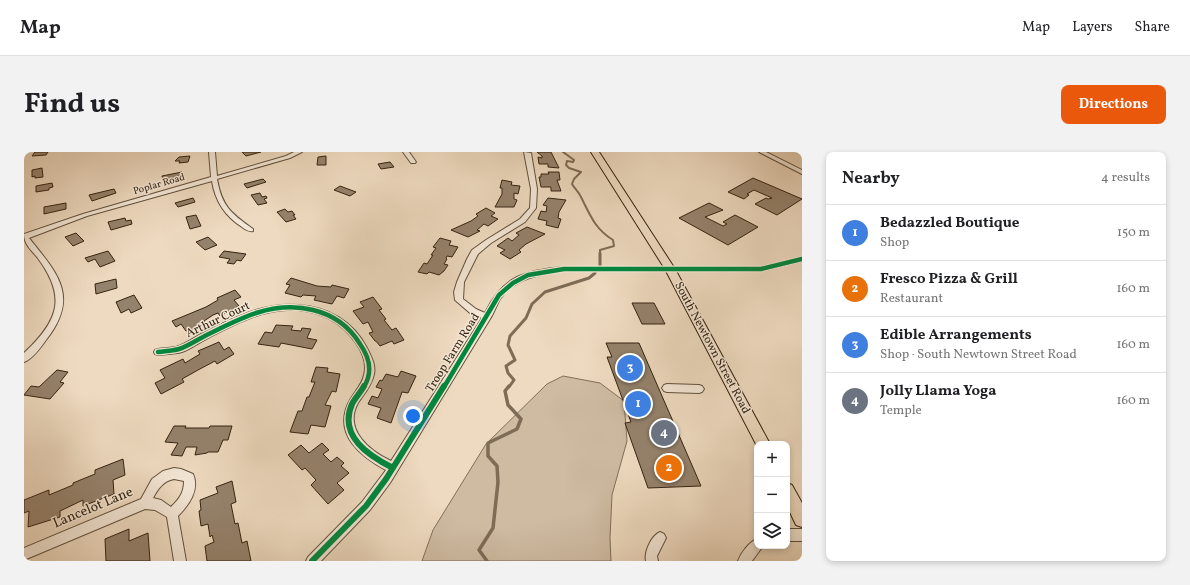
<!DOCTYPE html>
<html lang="en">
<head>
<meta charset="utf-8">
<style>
	:root { --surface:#fff; --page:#f2f2f2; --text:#202124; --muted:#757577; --line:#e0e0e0; --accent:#ea580c }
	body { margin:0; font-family:Vollkorn,serif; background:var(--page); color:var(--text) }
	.controls { position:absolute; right:12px; bottom:12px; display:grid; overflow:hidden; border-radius:8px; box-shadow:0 2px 6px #0003 }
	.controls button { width:36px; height:36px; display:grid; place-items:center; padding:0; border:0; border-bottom:1px solid var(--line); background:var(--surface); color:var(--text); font:20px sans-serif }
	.you { position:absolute; left:389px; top:264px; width:14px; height:14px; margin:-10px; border:3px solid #fff; border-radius:50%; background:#1a73e8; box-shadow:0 0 0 6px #1a73e833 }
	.badge { display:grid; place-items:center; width:26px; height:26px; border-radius:50%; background:var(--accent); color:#fff; font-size:13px; font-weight:700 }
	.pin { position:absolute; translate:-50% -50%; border:2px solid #fff; box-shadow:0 1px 4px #0006 }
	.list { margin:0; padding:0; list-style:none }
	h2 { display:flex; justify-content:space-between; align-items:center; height:52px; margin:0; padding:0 16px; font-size:17px }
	h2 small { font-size:13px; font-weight:400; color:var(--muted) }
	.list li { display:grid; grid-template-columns:26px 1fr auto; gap:12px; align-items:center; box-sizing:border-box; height:56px; padding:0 16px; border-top:1px solid var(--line) }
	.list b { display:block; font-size:15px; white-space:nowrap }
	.list p { margin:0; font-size:13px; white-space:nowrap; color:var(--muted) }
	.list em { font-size:13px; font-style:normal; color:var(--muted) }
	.icon { flex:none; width:22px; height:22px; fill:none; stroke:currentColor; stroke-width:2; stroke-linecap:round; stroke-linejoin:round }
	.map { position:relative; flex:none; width:778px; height:409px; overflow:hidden; border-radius:8px }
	header { display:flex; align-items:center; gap:24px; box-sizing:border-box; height:56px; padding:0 20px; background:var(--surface); border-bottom:1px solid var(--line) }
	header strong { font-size:19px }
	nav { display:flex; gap:22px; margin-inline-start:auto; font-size:14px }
	.intro { display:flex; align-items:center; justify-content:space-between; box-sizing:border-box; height:96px; padding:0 24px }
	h1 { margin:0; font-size:28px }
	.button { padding:10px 18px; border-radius:8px; background:var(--accent); color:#fff; font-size:14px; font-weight:700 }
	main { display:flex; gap:24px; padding:0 24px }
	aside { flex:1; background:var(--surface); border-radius:8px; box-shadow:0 2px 6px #0003 }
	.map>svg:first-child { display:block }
	.green { fill:#cebba2; stroke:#816f5a }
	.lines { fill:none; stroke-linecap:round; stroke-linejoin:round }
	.stream-far2 { stroke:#7e6c56; stroke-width:2 }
	.stream-far1 { stroke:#7e6c56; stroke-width:3 }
	.stream { stroke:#7e6c56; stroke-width:3.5 }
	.building { fill:#95826c; stroke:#342311 }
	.minor-casing { stroke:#62513d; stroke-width:2 }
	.major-casing { stroke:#342311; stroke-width:2 }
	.minor { fill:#f4e7d6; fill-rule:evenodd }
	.major { fill:#eedac0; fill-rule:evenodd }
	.cycleway-far1-casing { stroke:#f4e7d6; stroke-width:7 }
	.cycleway-casing { stroke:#f4e7d6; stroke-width:8 }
	.cycleway-far1 { stroke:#00873e; stroke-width:4.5 }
	.cycleway { stroke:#00873e; stroke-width:6 }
	.labels { text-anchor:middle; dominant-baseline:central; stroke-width:3; stroke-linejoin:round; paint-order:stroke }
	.far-street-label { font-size:10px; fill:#342311; stroke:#f4e7d6 }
	.street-label { font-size:12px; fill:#342311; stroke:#f4e7d6 }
	.near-street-label { font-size:14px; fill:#342311; stroke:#f4e7d6 }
</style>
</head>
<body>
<header>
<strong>Map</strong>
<nav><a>Map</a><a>Layers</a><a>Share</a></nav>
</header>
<div class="intro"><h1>Find us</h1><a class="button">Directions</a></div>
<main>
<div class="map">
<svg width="778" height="409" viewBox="0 0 778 409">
	<rect width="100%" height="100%" fill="#eedac0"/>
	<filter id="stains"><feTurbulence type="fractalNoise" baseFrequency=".005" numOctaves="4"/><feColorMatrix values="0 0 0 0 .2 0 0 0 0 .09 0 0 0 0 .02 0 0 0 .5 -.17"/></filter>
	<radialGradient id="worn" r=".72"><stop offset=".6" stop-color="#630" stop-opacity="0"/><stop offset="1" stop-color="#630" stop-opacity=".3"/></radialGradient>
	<path class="green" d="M539,224l37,7 24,18 3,40 -15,54 -2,43 1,23h-189l11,-31 53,-86 61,-60z"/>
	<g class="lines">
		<path class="stream-far2" d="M539,0l11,8 -1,2 -6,-1 -1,4 3,3 12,4 -7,7 -2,5c3,5 7,8 9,13 9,18 14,32 32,43l1,6 -14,4v4"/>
		<path class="stream-far1" d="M576,101v16
			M485,235l5,-7 -6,-7 -2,-7 9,-6 -7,-15 2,-9 16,-18 6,-14 13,-12 44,-14 6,-5"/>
		<path class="stream" d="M463,409l-8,-11 14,-22 5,-46 -1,-16 -9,-10v-13l29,-14 4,-10 -13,-14 -3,-14 4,-5"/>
	</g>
	<path class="building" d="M11,0h13l-2,3 -14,1z
		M218,0h19l-15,4z
		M513,0h14l8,16 -11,-1v-3h-9l-1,-7 4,1v-2z
		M166,4l-2,6 -9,1 1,-2h-5l4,-4z
		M302,4v9h-9l1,-8z
		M366,10l4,5 -13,2 -3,-5z
		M18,16l1,9 -8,1v-2l-3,1v-7z
		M158,20l2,3 -21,5 -1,-4z
		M524,20h11l1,8h-3l4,11h-10v-4h-10l-2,-10h2v-3h8z
		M729,26l49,21 -25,16 -22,-11 11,-6 2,1 4,-1 -18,-8 -7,4 2,1 -5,4 -16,-7z
		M239,27l3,3 -19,6 -3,-4z
		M478,28l10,2 -1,3 9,1 -2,8 -4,-1v6l3,1 -3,7h-19l7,-13v-6h-2z
		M28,31l1,4 -4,1v2l-13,2v-6z
		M316,34l16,6 -6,4 -16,-6z
		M90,37l2,4 -24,8 -3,-6z
		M236,41l2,4 4,-1 1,2 -3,1 3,4 -9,2 -7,-10z
		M169,46l2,4 -17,5 -3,-4z
		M524,46l18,2 -7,12 -1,6 3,1 -3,9 -12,-3 1,-4 -9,-2 3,-8 5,1 1,-6 -4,-1z
		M42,51v6l-22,5v-7z
		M685,51l14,7 -18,7 18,9 4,-2 -4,-2 12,-7 23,12 -30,18 -49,-27z
		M462,56l9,5 -4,3 7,3 -10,7 -4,-2 -7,6 3,1 -12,6 -17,-7 20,-9 7,-5 -2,-2z
		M261,57l3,3 4,-1 3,4h-2l3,4 -10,3 -9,-10z
		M172,63l5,11 -11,3 -4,-12z
		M101,66l1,3 5,-1 1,4 -21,6 -3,-8z
		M503,75l18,7 -19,10 -7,6 2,2 -11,7 -10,-6 5,-3 -8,-4 11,-8 4,3 7,-6 -3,-2z
		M52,81l8,8 -11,5 -8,-9z
		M184,85l9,8 -12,5 -9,-8z
		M416,86l11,3 -2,4 9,2 -6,10 -5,-1 -1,2 1,1 -3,5 4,1 -4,6 -5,4 -10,-3 -2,2 -9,-2 6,-9 3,1 6,-9h-2l5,-7 -3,-1z
		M84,99l7,10 -15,6 -5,-8 -7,3 -3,-4z
		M200,99l22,3 -5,7 -4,-1 -3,4 -7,-1 3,-4 -11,-2z
		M267,126l26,8 14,1 1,-2 17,4 -5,9 -7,-2 -5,8 -18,-4 2,-4 -13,-1 -2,2 -16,-4 5,-8 -4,-1z
		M92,127l1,9 -21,6 -1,-10z
		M211,138l6,7 -7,3 5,6 -19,10 -2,-3 -5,2 -9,6 2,2 -12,6 -8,2 -5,-7 -5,3 -4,-6 34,-14 12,-7 -1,-2z
		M110,143l8,13 -11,5 -2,-4 -8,4 -5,-11z
		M349,145l9,12 -3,1 7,9 -2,1 8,10 4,-2 8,12 -10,4 -2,-3 -12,5 -4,-5h-1l-6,-8 4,-1 -5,-10 -5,2 -10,-13 11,-4 -4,-5z
		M608,151h22l11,21h-23z
		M252,173l17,1 -2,4 10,1 1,-3 9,1 -4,9 10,2 -5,9 -31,-6 -2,4 -21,-3 7,-12 7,1z
		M195,190l5,8 5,-3 5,7 -17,10 -2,-3 -17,9 -16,9 2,3 -23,12 -6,-11 10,-5 -5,-8 23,-11 2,4 15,-9 -2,-3z
		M582,191h33l62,143 -53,2 -23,-65 6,-1 -24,-65h5z
		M292,215l12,1 -1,4 13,2 -4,18 -4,-1 -7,14 6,1 -6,21 -14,-2 -3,9 -18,-2 8,-21h4l5,-14h2l6,-15h-4z
		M33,218l11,2 -8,10 4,1 -14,16 -26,-4 7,-9 8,1z
		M377,219l15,5 -8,17 -6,-1 -11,31 -14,-5 4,-10 -13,-4 4,-8 6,2 4,-9 -6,-2 4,-7 2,1 4,-7 12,3z
		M150,274h12l-1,2h24l1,-2h22l-4,14h-5l-5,12h-10l-1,1 -12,2 2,-8h-11l-4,9 -11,-1 7,-12 -13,-1z
		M298,291l7,7 -6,4 8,8 6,-5 7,6 -3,3 8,7 -12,10 7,7 -16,14 -17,-19 5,-5 -11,-12 -3,2 -14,-15 13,-10 8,8z
		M99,307l2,16 -12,5 1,14 -31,12v-6l-23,11v6l-32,10 1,-16 -5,2v-13l25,-10v5l24,-10v-2l22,-9v-4z
		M208,329l4,21 -5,2 4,20 3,-1 4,20 5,-2 4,20h-44l-2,-15 9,-4 -2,-7 -2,2 -2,-13 -7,2 -2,-15 2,-1 -1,-10 18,-7 -2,-6z
		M105,377v12l19,-8 2,28h-44l-1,-22z"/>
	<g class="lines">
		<g class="minor-casing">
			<path id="minor" d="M185,0h6l2,24 69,-20 8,-4h8l-12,6 -73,21c5,28 14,34 36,50v2c-4,1 -7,-1 -11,-4 -17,-11 -27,-26 -30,-46l-125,35 -58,22c29,36 51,59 17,102 -5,7 -13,19 -22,22v-9c35,-33 43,-56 13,-96 -6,-7 -13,-13 -13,-23l59,-20 128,-37z
				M379,0h6l7,10 -1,1h-4z
				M500,0l7,1 6,36 -1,19 -11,14 -34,21 -13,11 -14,28 -1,17 13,10 9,4c18,-37 40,-43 79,-46h197l41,-10v4l-41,10h-197c-23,3 -50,7 -64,28 -4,7 -6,14 -10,20l-100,164 -20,27 -49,51h-15l2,-4 54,-55 24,-32c-25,-13 -52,-35 -38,-66 4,-10 14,-18 16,-29 6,-21 -17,-47 -34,-56 -10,-5 -21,-8 -32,-9 -34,-2 -63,14 -92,29 -8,4 -15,10 -24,13 -8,2 -16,2 -24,3l-3,-1 -1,-2 1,-2 3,-1c6,-1 12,-1 18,-2 10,-3 19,-10 27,-14 30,-15 61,-31 95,-28 30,2 55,16 69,43 4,8 9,17 7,26 -2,11 -10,20 -16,29 -15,27 12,48 33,58l91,-143 -12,-5 -15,-13 -1,-8 3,-10 10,-23 5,-9 14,-10 34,-21 10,-11 1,-19z
				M735,0h7l36,18v4z
				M643,232l32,1 3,1 2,3 -2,3 -3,1 -32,-1 -3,-1 -2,-3 2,-3z
				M150,316l7,1 12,5c7,16 -4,31 -15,42l8,45h-12l-7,-44 -12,-7 -10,-1 -121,51v-12l117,-49 11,-20 11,-8zM150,327l10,2c0,12 -5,18 -13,26l-10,-7 -8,-2c5,-9 10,-17 21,-19z
				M763,377h15v12h-15z
				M636,380l4,2 2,4 -9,18 1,5h-12c-2,-9 5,-25 14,-29z
				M733,387v7h6l-11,15h-14c3,-8 11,-19 19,-22z"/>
		</g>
		<g class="major-casing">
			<path id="major" d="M567,0h8l76,117 95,175h-13v2l-92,-177z
				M763,331l5,2 10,18v24l-6,-2 -9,-19z"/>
		</g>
		<use href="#minor" class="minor"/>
		<use href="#major" class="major"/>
		<g class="cycleway-far1-casing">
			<path id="cycleway-far1" d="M134,200c7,-1 14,-1 21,-3 9,-3 16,-8 24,-12 35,-18 70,-37 110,-27 21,5 36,16 47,34 10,14 13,28 4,43
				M420,235l55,-92 14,-12 15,-8 36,-6h197l41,-10"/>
		</g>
		<g class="cycleway-casing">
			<path id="cycleway" d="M340,234c-3,6 -9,12 -12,18 -14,32 17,52 41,64
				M288,409l54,-55 20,-27 58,-93"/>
		</g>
		<use href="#cycleway-far1" class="cycleway-far1"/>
		<use href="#cycleway" class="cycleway"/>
	</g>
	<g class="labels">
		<g class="far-street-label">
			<text transform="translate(135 32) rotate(-16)">Poplar Road</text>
		</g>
		<g class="street-label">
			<text transform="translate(194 168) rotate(-25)">Arthur Court</text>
			<text transform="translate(688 196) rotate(62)">South Newtown Street Road</text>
			<text transform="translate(429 201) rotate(-58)">Troop Farm Road</text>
		</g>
		<g class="near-street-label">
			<text transform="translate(69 356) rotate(-23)">Lancelot Lane</text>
		</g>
	</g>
	<rect width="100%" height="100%" filter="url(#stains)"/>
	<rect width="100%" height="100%" fill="url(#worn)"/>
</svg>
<div class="controls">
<button>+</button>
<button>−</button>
<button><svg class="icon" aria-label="layers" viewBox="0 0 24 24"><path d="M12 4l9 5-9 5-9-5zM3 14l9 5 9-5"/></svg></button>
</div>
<div class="you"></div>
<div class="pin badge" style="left:614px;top:252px;background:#3f7fe0">1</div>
<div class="pin badge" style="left:645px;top:316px;background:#e8710a">2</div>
<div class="pin badge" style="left:606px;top:216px;background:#3f7fe0">3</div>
<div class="pin badge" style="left:640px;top:281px;background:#6b7280">4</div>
</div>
<aside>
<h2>Nearby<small>4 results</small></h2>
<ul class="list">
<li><span class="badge" style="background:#3f7fe0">1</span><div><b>Bedazzled Boutique</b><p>Shop</p></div><em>150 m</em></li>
<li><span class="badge" style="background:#e8710a">2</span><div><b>Fresco Pizza &amp; Grill</b><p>Restaurant</p></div><em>160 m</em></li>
<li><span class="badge" style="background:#3f7fe0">3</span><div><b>Edible Arrangements</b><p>Shop · South Newtown Street Road</p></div><em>160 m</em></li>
<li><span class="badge" style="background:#6b7280">4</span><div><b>Jolly Llama Yoga</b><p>Temple</p></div><em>160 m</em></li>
</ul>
</aside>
</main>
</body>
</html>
